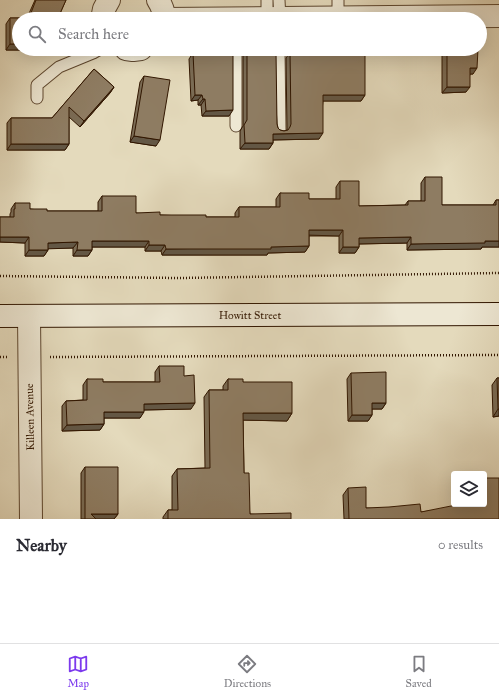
<!DOCTYPE html>
<html lang="en">
<head>
<meta charset="utf-8">
<style>
	:root { --surface:#fff; --page:#f2f2f3; --text:#2b2b33; --muted:#7c7c81; --line:#e1e1e2; --accent:#7c3aed }
	body { margin:0; font-family:"IM FELL Great Primer",serif; background:var(--page); color:var(--text) }
	.controls { position:absolute; right:12px; bottom:12px; display:grid; overflow:hidden; border-radius:4px; box-shadow:0 4px 16px #0002 }
	.controls button { width:36px; height:36px; display:grid; place-items:center; padding:0; border:0; border-bottom:1px solid var(--line); background:var(--surface); color:var(--text); font:20px sans-serif }
	.list { margin:0; padding:0; list-style:none }
	h2 { display:flex; justify-content:space-between; align-items:center; height:52px; margin:0; padding:0 16px; font-size:17px }
	h2 small { font-size:13px; font-weight:400; color:var(--muted) }
	.icon { flex:none; width:22px; height:22px; fill:none; stroke:currentColor; stroke-width:2; stroke-linecap:round; stroke-linejoin:round }
	.map { position:relative; flex:none; width:499px; height:519px; overflow:hidden }
	.search { position:absolute; background:var(--surface); box-shadow:0 4px 16px #0002; left:12px; right:12px; top:12px; height:44px; display:flex; align-items:center; gap:10px; box-sizing:border-box; padding:0 14px; border-radius:22px; color:var(--muted); font-size:15px }
	.sheet { height:124px; background:var(--surface) }
	nav { display:flex; justify-content:space-around; align-items:center; box-sizing:border-box; height:56px; border-top:1px solid var(--line); background:var(--surface); font-size:11px; color:var(--muted) }
	nav a { display:grid; justify-items:center; gap:2px }
	nav .on { color:var(--accent) }
	.map>svg:first-child { display:block }
	.lines { fill:none; stroke-linecap:round; stroke-linejoin:round }
	.lane-casing { stroke:#5e472f; stroke-width:13 }
	.street-casing { stroke:#5e472f; stroke-width:24 }
	.secondary-casing { stroke:#311600; stroke-width:24 }
	.path { stroke:#311600; stroke-width:2.5; stroke-dasharray:1 2; stroke-linecap:butt }
	.lane { stroke:#ede7d3; stroke-width:11 }
	.street { stroke:#ede7d3; stroke-width:22 }
	.secondary { stroke:#ede7d3; stroke-width:22 }
	.wall { fill:#7a6b54; stroke:#311600 }
	.shaded-wall { fill:#635745; stroke:#311600 }
	.building { fill:#8e7c62; stroke:#311600 }
	.labels { text-anchor:middle; dominant-baseline:central; stroke-width:4; stroke-linejoin:round; paint-order:stroke }
	.street-label { font-size:11px; fill:#311600; stroke:#ede7d3 }
</style>
</head>
<body>
<div class="map">
<svg width="499" height="519" viewBox="0 0 499 519">
	<rect width="100%" height="100%" fill="#e4dabc"/>
	<filter id="stains"><feTurbulence type="fractalNoise" baseFrequency=".005" numOctaves="4"/><feColorMatrix values="0 0 0 0 .2 0 0 0 0 .09 0 0 0 0 .02 0 0 0 .5 -.17"/></filter>
	<radialGradient id="worn" r=".72"><stop offset=".6" stop-color="#630" stop-opacity="0"/><stop offset="1" stop-color="#630" stop-opacity=".3"/></radialGradient>
	<g class="lines">
		<g class="lane-casing">
			<path id="lane" d="M279,0l1,19
				M338,0v17
				M267,18v-18
				M233,49l3,7v70
				M279,49l1,81
				M37,98v-13l22,-18 34,-14 7,-4"/>
		</g>
		<g class="street-casing">
			<path id="street" d="M158,0c4,6 6,12 6,19l335,-3
				M102,19l2,-10 5,-9
				M126,49l7,1 8,-1
				M29,316l2,203"/>
		</g>
		<g class="secondary-casing">
			<path id="secondary" d="M0,316l499,-2"/>
		</g>
		<path class="path" d="M0,276l179,2 320,-5
			M0,357h9
			M50,357l449,-2"/>
		<use href="#lane" class="lane"/>
		<use href="#street" class="street"/>
		<use href="#secondary" class="secondary"/>
	</g>
	<path class="wall" d="M35,0h31l-8,18 -39,31h46l-1,1h-58v-26l4,-6h17z
		M243,49h30l4,75 1,4 2,2 4,1 3,-1 -1,-72 4,-6 75,43 -4,6h-38l-4,38 -46,1v3l-4,6h-29v-18l3,-5v-70l-1,-5z
		M446,49h32l-5,25h-3l-4,18 -24,1v-39z
		M193,53l36,63h-27l-1,-11h-3v-5l-7,1 -2,-42z
		M94,69l20,18 -4,6 -30,34 -11,-10v27l-4,6h-58v-27l4,-5h41z
		M144,76l12,70 -26,-4 10,-60z
		M425,177l17,28h51l3,-5h3v47h-17l-1,2 -74,1v-7l-48,1v3l-4,6h-16v-17h-30v10l-4,6 -37,1 -1,2h-105l-1,-4h-16v-4h-53v3l-4,6h-15v-8h-25v2l-4,6h-19v-13l-25,-1v-25h10v-3l1,-2v-3l4,-6 15,6 17,2h51v-9l4,-6 34,17 24,2 46,2h29v-4l4,-6h37v-8l4,-6 29,6h27v-12l4,-6 19,25 46,-1 3,-4h13v-18z
		M159,366l25,10 7,33 -47,1 -4,8h-36v6l-4,6 -38,1v-25l4,-5 17,-1v-15l4,-6 16,3h52v-10z
		M351,373l35,30 -4,6h-10v6l-4,6h-20l-1,-42z
		M497,378h2v38l-6,1 -1,-32z
		M228,379l15,3 49,31 -5,8 -44,-1 1,53 6,41 41,5h-128v-2l5,-7h4v-34l5,-7 28,-1 -1,-71 5,-7h14v-4z
		M85,467l33,47 -4,5h-33v-46z
		M348,488l18,20 55,4 63,-8 15,15h-155l-1,-24z"/>
	<path class="shaded-wall" d="M10,44h9v5h46l-1,1h-58z
		M470,68h7l-4,6h-7z
		M114,87l-4,6 -30,34 4,-6z
		M447,87h23l-4,5 -24,1z
		M195,95h7l-4,5 -7,1z
		M323,95h42l-4,6h-42z
		M203,99h2l-4,6h-3z
		M233,110l-4,6h-27l4,-5z
		M323,133l-4,6 -50,1 4,-6z
		M134,136l26,4 -4,6 -26,-4z
		M245,143h28l-4,6h-29z
		M11,144h58l-4,6h-58z
		M309,230h34l-4,6 -34,-1z
		M0,237h29l-4,6 -25,-1z
		M411,237l-4,6 -52,1 4,-6z
		M92,241h57l-4,6h-57z
		M485,241h14v6h-17l-1,2 -74,1 4,-6z
		M78,242l-5,6 -30,1 5,-6z
		M149,245h16l-4,6h-16z
		M309,246l-4,6 -37,1 -1,2h-105l4,-6z
		M343,247h16l-4,6h-16z
		M29,250h19l-4,6h-19z
		M77,250h15l-4,6h-15z
		M195,403l-4,6 -51,1 4,-6z
		M372,403h14l-4,6h-14z
		M498,409h1v7l-6,1z
		M104,412h40l-4,6h-40z
		M243,413h49l-5,8 -49,-1z
		M352,415h20l-4,6h-20z
		M104,424l-4,6 -38,1 5,-6z
		M91,514h27l-4,5h-27z"/>
	<path class="building" d="M36,0h30l-8,18 10,-1v2h-49v25h-9v-26h19z
		M247,49h26v3h3l1,72 1,4 2,2 4,1 4,-1 2,-3 1,-3 -1,-72 75,-1v44h-42v38l-50,1v9h-28l-1,-18 3,-5z
		M447,49h31l-1,19h-7v19h-23z
		M233,52v58l-27,1 -1,-12h-2l-1,-4h-7l-2,-42z
		M94,69l20,18 -30,34 -15,-14v37h-58v-26h41z
		M144,76l26,4 -10,60 -26,-4z
		M425,177h17v28h54v-5h3v41h-14v2l-74,1v-7l-52,1v9h-16v-17h-34v16l-38,1v2h-105l-1,-4h-16v-4h-57v9h-15l1,-8 -30,1v7h-19v-13h-29v-20h14v-8h1v-6h15v6h17v2h55v-15h34v17l24,-1v3h46v2h33v-10h41v-14h29v6h31v-18h19v25l49,-1v-4h17z
		M159,366h25v10l10,-1 1,28 -51,1v8h-40v12l-37,1 -1,-24 21,-1v-21h16v3h57z
		M386,372v31h-14v12h-20l-1,-42z
		M497,378h2v31h-1z
		M228,379h15v3h49v31h-49l1,60h5l1,41 41,-1v6h-123v-9h10l-1,-41 33,-1 -1,-78h19z
		M85,467h33v47h-27l5,5h-11z
		M484,478h15v41h-150l-1,-31 18,-1v21l23,-1 31,-3 1,8 40,-8h23z"/>
	<g class="labels">
		<g class="street-label">
			<text x="250" y="315">Howitt Street</text>
			<text transform="translate(30 417) rotate(-91)">Killeen Avenue</text>
		</g>
	</g>
	<rect width="100%" height="100%" filter="url(#stains)"/>
	<rect width="100%" height="100%" fill="url(#worn)"/>
</svg>
<div class="controls">
<button><svg class="icon" aria-label="layers" viewBox="0 0 24 24"><path d="M12 4l9 5-9 5-9-5zM3 14l9 5 9-5"/></svg></button>
</div>
<div class="search"><svg class="icon" aria-label="search" viewBox="0 0 24 24"><circle cx="10" cy="10" r="6"/><path d="M15 15l6 6"/></svg>Search here</div>
</div>
<section class="sheet">
<h2>Nearby<small>0 results</small></h2>
<ul class="list">
</ul>
</section>
<nav>
<a class="on"><svg class="icon" aria-label="map" viewBox="0 0 24 24"><path d="M3 6l6-2 6 2 6-2v14l-6 2-6-2-6 2zM9 4v14M15 6v14"/></svg>Map</a>
<a><svg class="icon" aria-label="directions" viewBox="0 0 24 24"><path d="M12 3l9 9-9 9-9-9zM9 14v-3h6M13 9l2 2-2 2"/></svg>Directions</a>
<a><svg class="icon" aria-label="saved" viewBox="0 0 24 24"><path d="M7 4h10v16l-5-4-5 4z"/></svg>Saved</a>
</nav>
</body>
</html>
